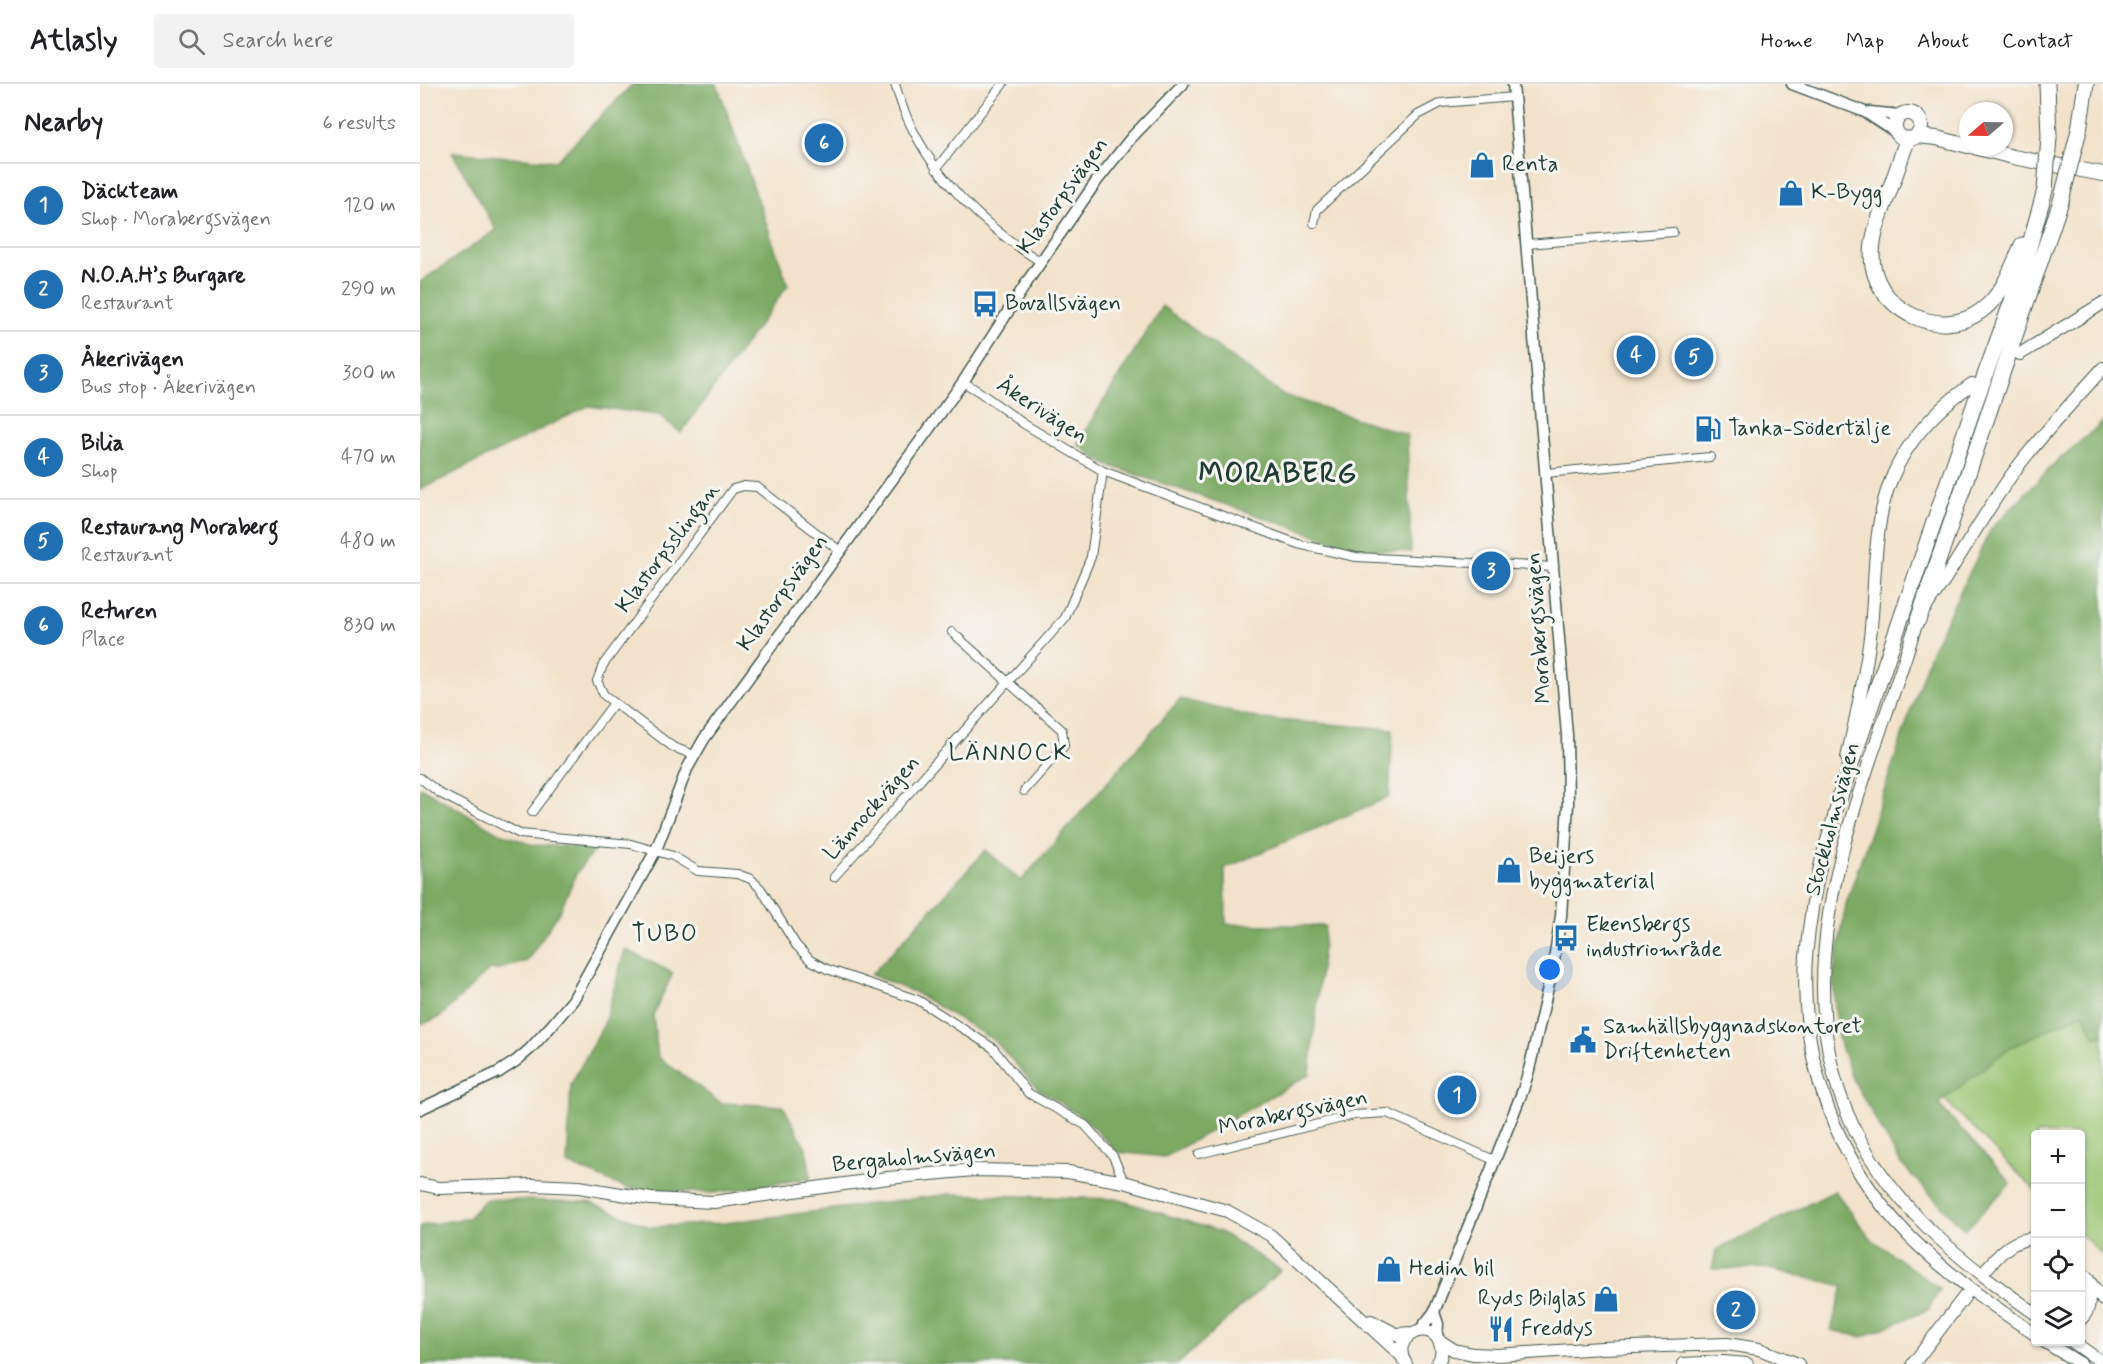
<!DOCTYPE html>
<html lang="en">
<head>
<meta charset="utf-8">
<style>
	:root { --surface:#fff; --page:#f2f2f2; --text:#202124; --muted:#757577; --line:#e0e0e0; --accent:#1f6fb2 }
	body { margin:0; font-family:Mynerve,sans-serif; background:var(--page); color:var(--text) }
	.controls { position:absolute; right:18px; bottom:18px; display:grid; overflow:hidden; border-radius:6px; box-shadow:0 2px 4px #0004 }
	.controls button { width:54px; height:54px; display:grid; place-items:center; padding:0; border:0; border-bottom:2px solid var(--line); background:var(--surface); color:var(--text); font:30px sans-serif }
	.compass { position:absolute; left:1539px; top:18px; width:54px; height:54px; border-radius:50%; background:var(--surface); box-shadow:0 2px 4px #0004; rotate:250deg }
	.you { position:absolute; left:1130px; top:886px; width:21px; height:21px; margin:-15px; border:4px solid #fff; border-radius:50%; background:#1a73e8; box-shadow:0 0 0 9px #1a73e833 }
	.badge { display:grid; place-items:center; width:39px; height:39px; border-radius:50%; background:var(--accent); color:#fff; font-size:20px; font-weight:700 }
	.pin { position:absolute; translate:-50% -50%; border:3px solid #fff; box-shadow:0 2px 6px #0006 }
	.list { margin:0; padding:0; list-style:none }
	h2 { display:flex; justify-content:space-between; align-items:center; height:78px; margin:0; padding:0 24px; font-size:26px }
	h2 small { font-size:20px; font-weight:400; color:var(--muted) }
	.list li { display:grid; grid-template-columns:39px 1fr auto; gap:18px; align-items:center; box-sizing:border-box; height:84px; padding:0 24px; border-top:2px solid var(--line) }
	.list b { display:block; font-size:22px; white-space:nowrap }
	.list p { margin:0; font-size:20px; white-space:nowrap; color:var(--muted) }
	.list em { font-size:20px; font-style:normal; color:var(--muted) }
	.icon { flex:none; width:33px; height:33px; fill:none; stroke:currentColor; stroke-width:2; stroke-linecap:round; stroke-linejoin:round }
	.map { position:relative; flex:none; width:1683px; height:1280px; overflow:hidden }
	header { display:flex; align-items:center; gap:36px; box-sizing:border-box; height:84px; padding:0 30px; background:var(--surface); border-bottom:2px solid var(--line) }
	header strong { font-size:28px }
	nav { display:flex; gap:33px; margin-inline-start:auto; font-size:21px }
	.search { width:420px; height:54px; background:var(--page); display:flex; align-items:center; gap:15px; box-sizing:border-box; padding:0 21px; border-radius:6px; color:var(--muted); font-size:22px }
	main { display:flex }
	aside { flex:1; background:var(--surface) }
	.map>svg:first-child { display:block }
	.green { fill:#9ac471; stroke:#5c8052; stroke-width:1.5 }
	.forest { fill:#7baa63; stroke:#4d744c; stroke-width:1.5 }
	.lines { fill:none; stroke-linecap:round; stroke-linejoin:round }
	.minor-casing { stroke:#3f564b; stroke-width:10 }
	.tertiary-casing { stroke:#3f564b; stroke-width:13 }
	.secondary-casing { stroke:#3f564b; stroke-width:14 }
	.primary-casing { stroke:#3f564b; stroke-width:16 }
	.motorway-casing { stroke:#3f564b; stroke-width:17 }
	.minor { stroke:#fff; stroke-width:8 }
	.tertiary { stroke:#fff; stroke-width:10 }
	.secondary { stroke:#fff; stroke-width:12 }
	.primary { stroke:#fff; stroke-width:14 }
	.motorway { stroke:#fff; stroke-width:15 }
	.motorway-bridge-casing { stroke:#3f564b; stroke-width:17; stroke-linecap:butt }
	.motorway-bridge { stroke:#fff; stroke-width:15 }
	.labels { text-anchor:middle; dominant-baseline:central; stroke-width:6; stroke-linejoin:round; paint-order:stroke }
	.poi-label { font-size:22px; fill:#1f3d34; stroke:#f6f6f2; text-anchor:start }
	.street-label { font-size:22px; fill:#1f3d34; stroke:#f6f6f2 }
	.neighbourhood-label { font-size:24px; letter-spacing:1.5px; fill:#1f3d34; stroke:#f6f6f2 }
	.district-label { font-size:28px; font-weight:bold; letter-spacing:1.5px; fill:#1f3d34; stroke:#f6f6f2 }
</style>
</head>
<body>
<header>
<strong>Atlasly</strong>
<div class="search"><svg class="icon" aria-label="search" viewBox="0 0 24 24"><circle cx="10" cy="10" r="6"/><path d="M15 15l6 6"/></svg>Search here</div>
<nav><a>Home</a><a>Map</a><a>About</a><a>Contact</a></nav>
</header>
<main>
<aside>
<h2>Nearby<small>6 results</small></h2>
<ul class="list">
<li><span class="badge">1</span><div><b>Däckteam</b><p>Shop · Morabergsvägen</p></div><em>120 m</em></li>
<li><span class="badge">2</span><div><b>N.O.A.H’s Burgare</b><p>Restaurant</p></div><em>290 m</em></li>
<li><span class="badge">3</span><div><b>Åkerivägen</b><p>Bus stop · Åkerivägen</p></div><em>300 m</em></li>
<li><span class="badge">4</span><div><b>Bilia</b><p>Shop</p></div><em>470 m</em></li>
<li><span class="badge">5</span><div><b>Restaurang Moraberg</b><p>Restaurant</p></div><em>480 m</em></li>
<li><span class="badge">6</span><div><b>Returen</b><p>Place</p></div><em>830 m</em></li>
</ul>
</aside>
<div class="map">
<svg width="1683" height="1280" viewBox="0 0 1683 1280">
	<rect width="100%" height="100%" fill="#f6f6f2"/>
	<filter id="ink" filterUnits="userSpaceOnUse"><feTurbulence type="fractalNoise" baseFrequency=".0167" numOctaves="2"/><feDisplacementMap in="SourceGraphic" scale="12" xChannelSelector="R" yChannelSelector="G"/><feConvolveMatrix kernelMatrix="1 2 1 2 8 2 1 2 1" color-interpolation-filters="sRGB"/></filter>
	<filter id="wash" filterUnits="userSpaceOnUse"><feTurbulence type="fractalNoise" baseFrequency=".008" numOctaves="4" result="noise"/><feDisplacementMap in="SourceGraphic" scale="24" xChannelSelector="R" yChannelSelector="G"/><feGaussianBlur stdDeviation="1.35" result="paint"/><feColorMatrix in="noise" values="0 0 0 0 0 0 0 0 0 0 0 0 0 0 0 0 0 1.4 0 .05"/><feComposite in="paint" operator="in"/></filter>
	<g filter="url(#wash)">
		<rect width="100%" height="100%" fill="#f3e2cb"/>
		<path class="green" d="M1683,560v363l-8,30 8,-3v222l-22,-22 -1,-100h-44l-1,56 -91,-91 -51,-25z"/>
		<path class="forest" d="M213,0h84l71,201 -107,148 -22,-18 -71,-9 -168,84v-208l76,-52 -44,-78 104,9z
			M742,222l119,88 126,41 4,117 -57,-4 -249,-84 -28,-20z
			M1683,338v612l-8,3 -12,-24 -74,35 -71,56 73,79 -46,47 -64,-66 -50,-88 -14,-42 -4,-55 13,-75 84,-251 61,-124 65,-67z
			M760,615l81,20 132,10 -4,68 -164,71 1,56 99,2 -15,148 -145,83 -48,-5 -32,-33 -48,-31 -42,-47 -79,-48 -45,-18 115,-125 35,31z
			M0,703l77,45 36,13 63,3 -19,24 -17,39 -33,50 -31,9 -6,-1 -50,48 -20,8z
			M205,865l48,24 -20,42 5,42 63,46 62,3 23,42 5,30 -97,15 -86,-4 -61,-25 4,-80 33,-60z
			M1415,1107l35,47 70,51 -12,21 -66,27 -31,-7 12,-44 -78,-18 -53,1 4,-19z
			M530,1110l167,5 103,33 61,38 -103,94h-758v-138l48,-8 18,-19 103,3 61,25 75,-4z"/>
	</g>
	<g filter="url(#ink)">
		<g class="lines">
			<g class="minor-casing">
				<path id="minor" d="M475,0c22,78 78,135 146,178
					M516,85l67,-85
					M894,139l3,-13 101,-95 23,-12 73,-6
					M1107,160l146,-12
					M543,298l15,9 46,33 79,47 195,73 58,13 198,10
					M1126,389l164,-16
					M532,548l110,98 2,16 -40,45
					M274,671l-21,-8 -69,-52 -7,-14 6,-16 130,-176 11,-3 13,1 83,64
					M0,694l21,16 79,40 111,10 42,12 25,15 39,3 14,5 10,10 35,56 14,15 17,9 91,31 75,48 35,45 57,32 28,31 11,26
					M112,728l82,-109
					M414,793l231,-259 26,-61 12,-86
					M779,1070l155,-39 33,-2 107,47"/>
			</g>
			<g class="tertiary-casing">
				<path id="tertiary" d="M1372,0l73,28 32,21
					M1450,28l30,3
					M0,1025l79,-37 17,-11 14,-12 22,-24 21,-25 83,-150 31,-81 17,-30 259,-357 66,-103 67,-97 35,-44 52,-54
					M1014,1228l4,12 -1,12
					M999,1247l15,-19 89,-222 6,-20 24,-104 8,-50 7,-112 -1,-69 -54,-651"/>
			</g>
			<g class="secondary-casing">
				<path id="secondary" d="M1600,270l83,-51
					M1427,674c9,-40 18,-80 23,-121 5,-42 3,-85 12,-127 11,-54 46,-95 90,-126
					M1420,708c-4,21 -11,41 -17,62 -8,33 -14,68 -17,103 -7,104 31,206 104,280 38,38 82,68 126,98
					M0,1100l19,4 94,-3 46,2 72,12 63,3 174,-24 86,-8 94,2 56,10 103,29 43,24 132,121
					M1568,1183c14,-16 25,-28 48,-29
					M1660,1191c8,15 15,32 0,45
					M1666,1193l17,23
					M1616,1230c-76,-53 -150,-111 -188,-199 -56,-130 -7,-273 37,-398 8,-23 16,-46 23,-68 4,-11 6,-22 12,-32 9,-16 20,-30 30,-46 21,-33 40,-66 63,-98 27,-37 59,-70 90,-105
					M951,1237l25,13 16,-1
					M1020,1257l14,9 19,4 25,1 103,-7 126,-4 32,5 39,15
					M1625,1258l36,22
					M1653,1258l30,21
					M986,1280c-18,-26 22,-47 33,-23 4,8 3,16 -2,23
					M1263,1280l40,-2 24,2
					M1493,1280l52,-68"/>
			</g>
			<g class="primary-casing">
				<path id="primary" d="M1475 42a13 13 0 1 1 26 0a13 13 0 1 1-26 0Z
					M1496,52l21,2 31,8
					M1554,63l39,10 90,17"/>
			</g>
			<g class="motorway-casing">
				<path id="motorway" d="M1627,0l2,53
					M1659,46l7,-46
					M1488,55c-6,13 -9,26 -14,39 -9,27 -26,59 -21,88 8,47 69,74 108,45 21,-15 31,-42 41,-66
					M1498,536l143,-419
					M1419,715l137,-399 45,-124 24,-86"/>
			</g>
			<use href="#minor" class="minor"/>
			<use href="#tertiary" class="tertiary"/>
			<use href="#secondary" class="secondary"/>
			<use href="#primary" class="primary"/>
			<use href="#motorway" class="motorway"/>
			<g class="motorway-bridge-casing">
				<path id="motorway-bridge" d="M1625,106l4,-53
					M1641,117l18,-71"/>
			</g>
			<use href="#motorway-bridge" class="motorway-bridge"/>
		</g>
	</g>
	<defs>
		<g id="shop-bare" transform="scale(2.07)"><path d="M-5-2.5h2.3a2.7 3.5 0 0 1 5.4 0H5L5.5 6h-11ZM-1.5-2.5h3a1.5 2.3 0 0 0-3 0Z" fill="#1f6fb2" stroke="#f6f6f2" stroke-width="2.5" paint-order="stroke"/></g>
		<g id="bus-bare" transform="scale(2.07)"><path d="M-5-6H5V4H4V6H2V4H-2V6H-4V4H-5ZM-3.5-4V0h7V-4ZM-3.5 1.2v1.5H-2V1.2ZM2 1.2v1.5H3.5V1.2Z" fill="#1f6fb2" stroke="#f6f6f2" stroke-width="2.5" paint-order="stroke"/></g>
		<g id="fuel-bare" transform="scale(2.07)"><path d="M-5.5-6h7V0h2V4h1.3V-2.5L3-4.5l.8-.8L6-3V5H2.5V1h-1V6h-7ZM-4.2-4.7v3.2H.2V-4.7Z" fill="#1f6fb2" stroke="#f6f6f2" stroke-width="2.5" paint-order="stroke"/></g>
		<g id="civic-bare" transform="scale(2.07)"><path d="M-.6-6.5H3V-4.5H.6V-3L4-1V1h2V6H-6V1h2V-1L-.6-3ZM-1.2 2.5V6h2.4V2.5Z" fill="#1f6fb2" stroke="#f6f6f2" stroke-width="2.5" paint-order="stroke"/></g>
		<g id="restaurant-bare" transform="scale(2.07)"><path d="M-5-6h1v4h1v-4h1v4h1v-4h1v5L-1.5 .5V6h-2V.5L-5-1ZM5-6V6H3V1.5H1.5Q1.5-4 5-6Z" fill="#1f6fb2" stroke="#f6f6f2" stroke-width="2.5" paint-order="stroke"/></g>
	</defs>
	<g fill-rule="evenodd">
		<use href="#shop-bare" x="1062" y="81"/>
		<use href="#shop-bare" x="1371" y="109"/>
		<use href="#bus-bare" x="565" y="220"/>
		<use href="#fuel-bare" x="1288" y="345"/>
		<use href="#shop-bare" x="1089" y="786"/>
		<use href="#bus-bare" x="1146" y="854"/>
		<use href="#civic-bare" x="1163" y="956"/>
		<use href="#shop-bare" x="969" y="1185"/>
		<use href="#shop-bare" x="1186" y="1215"/>
		<use href="#restaurant-bare" x="1081" y="1245"/>
	</g>
	<g class="labels">
		<g class="poi-label">
			<text x="1082" y="81">Renta</text>
			<text x="1391" y="109">K-Bygg</text>
			<text x="585" y="220">Bovallsvägen</text>
			<text x="1308" y="345">Tanka-Södertälje</text>
			<text x="1109" y="773">Beijers<tspan x="1109" dy="25">byggmaterial</tspan></text>
			<text x="1166" y="841">Ekensbergs<tspan x="1166" dy="25">industriområde</tspan></text>
			<text x="1183" y="943">Samhällsbyggnadskontoret<tspan x="1183" dy="25">Driftenheten</tspan></text>
			<text x="989" y="1185">Hedin bil</text>
			<text x="1166" y="1215" text-anchor="end">Ryds Bilglas</text>
			<text x="1101" y="1245">Freddys</text>
		</g>
		<g class="street-label">
			<text transform="translate(643 112) rotate(-54)">Klastorpsvägen</text>
			<text transform="translate(622 327) rotate(33)">Åkerivägen</text>
			<text transform="translate(248 464) rotate(-53)">Klastorpsslingan</text>
			<text transform="translate(363 509) rotate(-54)">Klastorpsvägen</text>
			<text transform="translate(1119 544) rotate(-94)">Morabergsvägen</text>
			<text transform="translate(452 724) rotate(-48)">Lännockvägen</text>
			<text transform="translate(1413 735) rotate(-75)">Stockholmsvägen</text>
			<text transform="translate(873 1029) rotate(-12)">Morabergsvägen</text>
			<text transform="translate(494 1074) rotate(-5)">Bergaholmsvägen</text>
		</g>
		<g class="neighbourhood-label">
			<text x="590" y="669">LÄNNOCK</text>
			<text x="245" y="850">TUBO</text>
		</g>
		<g class="district-label">
			<text x="858" y="390">MORABERG</text>
		</g>
	</g>
</svg>
<div class="controls">
<button>+</button>
<button>−</button>
<button><svg class="icon" aria-label="locate" viewBox="0 0 24 24"><circle cx="12" cy="12" r="6"/><path d="M12 2v4M12 18v4M2 12h4M18 12h4"/></svg></button>
<button><svg class="icon" aria-label="layers" viewBox="0 0 24 24"><path d="M12 4l9 5-9 5-9-5zM3 14l9 5 9-5"/></svg></button>
</div>
<svg class="compass" viewBox="-18 -18 36 36"><path d="M0-13l5 13h-10z" fill="#e53935"/><path d="M0 13l5-13h-10z" fill="#757577"/></svg>
<div class="you"></div>
<div class="pin badge" style="left:1037px;top:1011px">1</div>
<div class="pin badge" style="left:1316px;top:1226px">2</div>
<div class="pin badge" style="left:1071px;top:487px">3</div>
<div class="pin badge" style="left:1216px;top:271px">4</div>
<div class="pin badge" style="left:1274px;top:273px">5</div>
<div class="pin badge" style="left:404px;top:59px">6</div>
</div>
</main>
</body>
</html>
